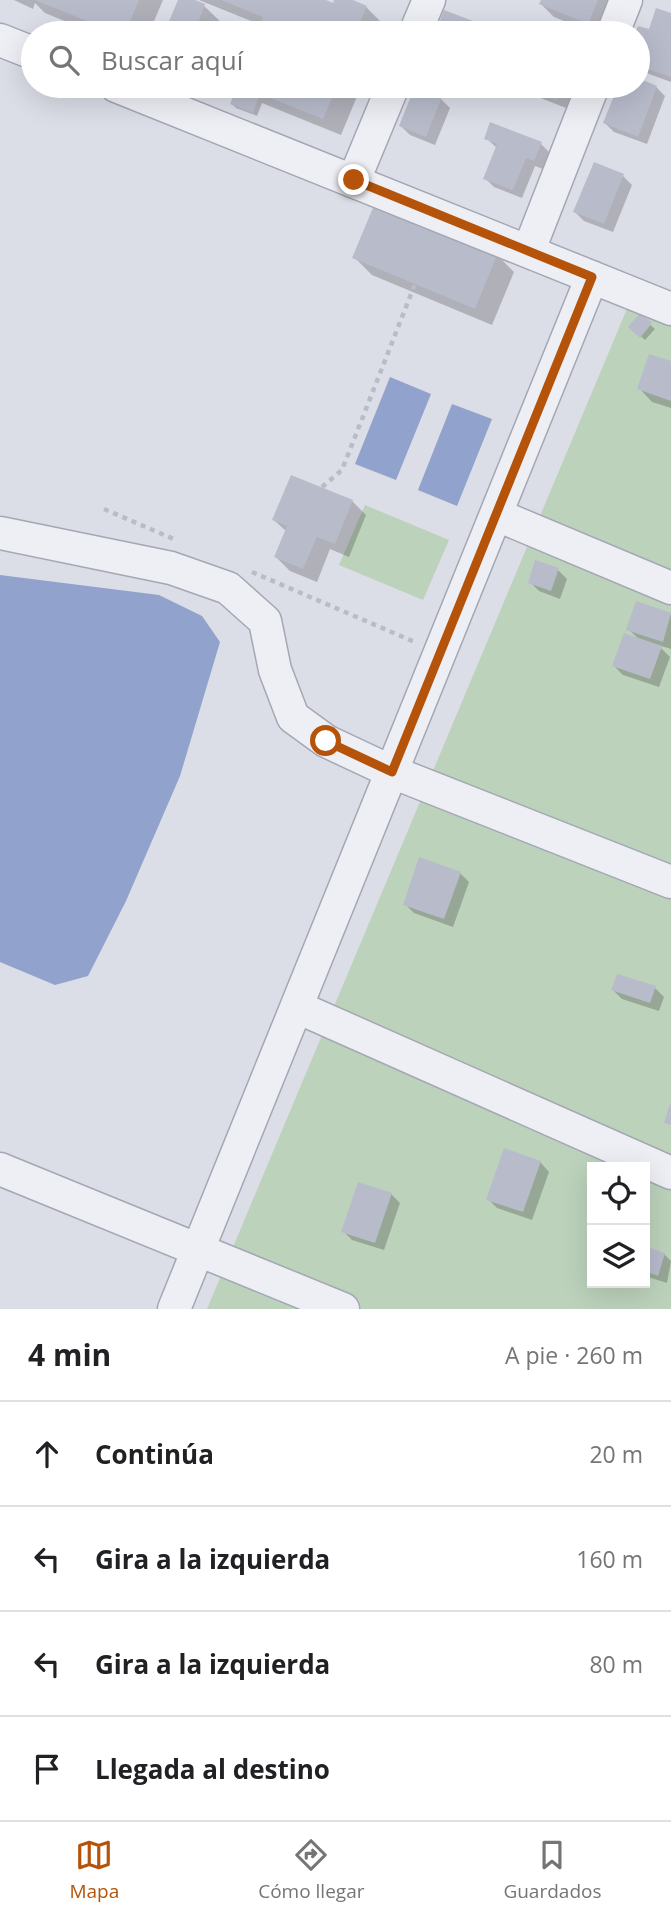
<!DOCTYPE html>
<html lang="es">
<head>
<meta charset="utf-8">
<style>
	:root { --surface:#fff; --page:#f6f6f6; --text:#202124; --muted:#757577; --line:#e0e0e0; --accent:#b45309 }
	body { margin:0; font-family:"Open Sans",sans-serif; background:var(--page); color:var(--text) }
	.controls { position:absolute; right:21px; bottom:21px; display:grid; overflow:hidden; border-radius:0px; box-shadow:0 7px 28px #0002 }
	.controls button { width:63px; height:63px; display:grid; place-items:center; padding:0; border:0; border-bottom:2px solid var(--line); background:var(--surface); color:var(--text); font:35px sans-serif }
	.stop { position:absolute; width:21px; height:21px; margin:-16px; border:5px solid #b45309; border-radius:50%; background:#fff }
	.stop.end { background:#b45309; border-color:#fff; box-shadow:0 2px 7px #0008 }
	.list { margin:0; padding:0; list-style:none }
	h2 { display:flex; justify-content:space-between; align-items:center; height:91px; margin:0; padding:0 28px; font-size:30px }
	h2 small { font-size:23px; font-weight:400; color:var(--muted) }
	.list li { display:grid; grid-template-columns:46px 1fr auto; gap:21px; align-items:center; box-sizing:border-box; height:105px; padding:0 28px; border-top:2px solid var(--line) }
	.list b { display:block; font-size:26px; white-space:nowrap }
	.list em { font-size:23px; font-style:normal; color:var(--muted) }
	.icon { flex:none; width:38px; height:38px; fill:none; stroke:currentColor; stroke-width:2; stroke-linecap:round; stroke-linejoin:round }
	.map { position:relative; flex:none; width:671px; height:1309px; overflow:hidden }
	.search { position:absolute; background:var(--surface); box-shadow:0 7px 28px #0002; left:21px; right:21px; top:21px; height:77px; display:flex; align-items:center; gap:18px; box-sizing:border-box; padding:0 24px; border-radius:38px; color:var(--muted); font-size:26px }
	.sheet { height:511px; background:var(--surface) }
	nav { display:flex; justify-content:space-around; align-items:center; box-sizing:border-box; height:98px; border-top:2px solid var(--line); background:var(--surface); font-size:19px; color:var(--muted) }
	nav a { display:grid; justify-items:center; gap:4px }
	nav .on { color:var(--accent) }
	.map>svg:first-child { display:block }
	.green { fill:#bcd2bb; fill-rule:evenodd }
	.water { fill:#91a2cc }
	.shadow { fill:#0003 }
	.building { fill:#b8bbca }
	.lines { fill:none; stroke-linecap:round; stroke-linejoin:round }
	.minor-casing { stroke:#a4a7b4; stroke-width:35 }
	.path { stroke:#b9bbc5; stroke-width:4.5; stroke-dasharray:5 5; stroke-linecap:butt }
	.minor { stroke:#eeeff5; stroke-width:32 }
	.route { stroke:#b45309; stroke-width:9 }
</style>
</head>
<body>
<div class="map">
<svg width="671" height="1309" viewBox="0 0 671 1309">
	<rect width="100%" height="100%" fill="#dbdde7"/>
	<path class="green" d="M637,285l34,13v1011h-464zM592,1167h53v116h-53z
		M365,505l84,35 -26,60 -84,-35z"/>
	<path class="water" d="M390,377l41,17 -35,86 -41,-16z
		M452,404l40,15 -35,87 -39,-16z
		M0,575l159,20 43,21 18,26 -40,134 -54,125 -38,75 -33,9 -55,-23z"/>
	<path class="shadow" d="M14,0h149l-14,33h-55l-49,-20 -10,-10 -2,6z
		M180,0l24,6 18,17 -3,8 6,2h-59z
		M199,0h122l13,5 2,-5h13l17,7 18,18 -4,8h-114l-5,-8z
		M542,0h75l-14,33h-9l-40,-16 -13,-13z
		M445,12l27,10 9,11h-44z
		M671,15v67l-33,-12 -1,-37 2,-5 11,4z
		M638,80l18,7 9,9 -18,48 -33,-12 -9,-9 14,-37h19z
		M218,86h132l8,8 -17,41 -79,-32 -5,13 -21,-8 -4,-4 4,-11z
		M524,86h51l-9,22 -33,-13z
		M441,99l9,9 -15,37 -25,-10 -9,-9z
		M486,138l55,6 9,9 -7,16 -8,-3 -13,32 -28,-11 -9,-9 12,-30z
		M623,176l9,9 -19,47 -29,-11 -9,-9z
		M497,255l17,17 -22,53 -120,-50 -17,-17z
		M640,316l15,13 -10,11 -15,-13z
		M671,363v45l-19,-6 -13,-14z
		M352,501l14,14 -17,42 -19,-8 -13,33 -27,-11 -14,-14 11,-25 -13,-12z
		M558,570l9,9 -7,20 -21,-8 -9,-9z
		M637,603l34,12v34l-13,-4 12,12 -11,30 -36,-12 -9,-9 26,-26 -12,-11z
		M460,873l9,9 -16,45 -39,-14 -9,-9z
		M655,988l9,9 -5,14 -37,-12 -9,-9z
		M540,1162l9,10 -17,48 -35,-12 -9,-9z
		M391,1194l9,9 -16,47 -32,-10 -9,-9z
		M645,1248l19,6 7,7 -4,22 -22,-7z"/>
	<path class="building" d="M35,0h104l-14,33h-9z
		M178,0h17l10,4 -6,17 30,12h-65z
		M221,0h105l7,3 1,-3h19l14,6 -11,27h-54l-14,-5 -2,5h-15l-13,-5 5,-11z
		M541,0h57l-10,24 -49,-20z
		M656,8l15,5v64l-33,-11v-33h-3l3,-7 11,3z
		M444,10l29,11 -5,12h-33z
		M638,78l19,8 -19,51 -35,-14 15,-37h20z
		M237,86h100l-14,33 -63,-25 -7,19 -23,-9z
		M415,86l27,11 -16,40 -27,-11z
		M521,86h42l-6,14z
		M490,122l52,20 -8,19 -8,-3 -13,32 -30,-11 14,-35 -13,-5z
		M594,162l30,12 -20,50 -31,-12z
		M375,203l123,50 -23,56 -123,-51z
		M640,313l12,10 -12,15 -12,-11z
		M649,354l22,7v40l-34,-12z
		M291,475l62,25 -18,44 -18,-7 -14,32 -29,-12 13,-31 -15,-6z
		M535,560l24,8 -8,23 -23,-8z
		M636,601l35,12 -8,29 -37,-12z
		M624,633l38,13 -12,33 -38,-13z
		M419,857l42,15 -17,47 -41,-14z
		M617,974l39,12 -6,17 -39,-13z
		M670,1104h1v21l-7,-2z
		M504,1148l37,13 -18,51 -37,-12z
		M358,1182l34,11 -17,50 -34,-11z
		M645,1246l20,7 -7,23 -13,-5z"/>
	<g class="lines">
		<g class="minor-casing">
			<path id="minor" d="M415,33l14,-33
				M613,33l13,-33
				M0,40l33,13
				M116,86l555,223
				M354,180l39,-94
				M529,250l64,-164
				M497,515l174,73
				M0,533l171,35 57,20 37,33 10,49 18,47 33,24 66,31 279,110
				M297,1007l374,166
				M0,1169l343,140
				M174,1309l418,-1032"/>
		</g>
		<path class="path" d="M322,487l20,-17 73,-186
			M104,509l72,31
			M252,572l165,71"/>
		<use href="#minor" class="minor"/>
	</g>
	<g class="lines">
		<path class="route" d="M326,741l66,31 200,-495 -238,-97"/>
	</g>
</svg>
<div class="controls">
<button><svg class="icon" aria-label="locate" viewBox="0 0 24 24"><circle cx="12" cy="12" r="6"/><path d="M12 2v4M12 18v4M2 12h4M18 12h4"/></svg></button>
<button><svg class="icon" aria-label="layers" viewBox="0 0 24 24"><path d="M12 4l9 5-9 5-9-5zM3 14l9 5 9-5"/></svg></button>
</div>
<div class="stop" style="left:326px;top:741px"></div>
<div class="stop end" style="left:354px;top:180px"></div>
<div class="search"><svg class="icon" aria-label="search" viewBox="0 0 24 24"><circle cx="10" cy="10" r="6"/><path d="M15 15l6 6"/></svg>Buscar aquí</div>
</div>
<section class="sheet">
<h2>4 min<small>A pie · 260 m</small></h2>
<ul class="list">
<li><svg class="icon" aria-label="ahead" viewBox="0 0 24 24"><path d="M12 20V5M6 11l6-6 6 6"/></svg><div><b>Continúa</b></div><em>20 m</em></li>
<li><svg class="icon" aria-label="left" viewBox="0 0 24 24"><path d="M17 20v-9H6M10 6l-5 5 5 5"/></svg><div><b>Gira a la izquierda</b></div><em>160 m</em></li>
<li><svg class="icon" aria-label="left" viewBox="0 0 24 24"><path d="M17 20v-9H6M10 6l-5 5 5 5"/></svg><div><b>Gira a la izquierda</b></div><em>80 m</em></li>
<li><svg class="icon" aria-label="arrive" viewBox="0 0 24 24"><path d="M6 21V4h12l-3 4 3 4H6"/></svg><div><b>Llegada al destino</b></div></li>
</ul>
</section>
<nav>
<a class="on"><svg class="icon" aria-label="map" viewBox="0 0 24 24"><path d="M3 6l6-2 6 2 6-2v14l-6 2-6-2-6 2zM9 4v14M15 6v14"/></svg>Mapa</a>
<a><svg class="icon" aria-label="directions" viewBox="0 0 24 24"><path d="M12 3l9 9-9 9-9-9zM9 14v-3h6M13 9l2 2-2 2"/></svg>Cómo llegar</a>
<a><svg class="icon" aria-label="saved" viewBox="0 0 24 24"><path d="M7 4h10v16l-5-4-5 4z"/></svg>Guardados</a>
</nav>
</body>
</html>
